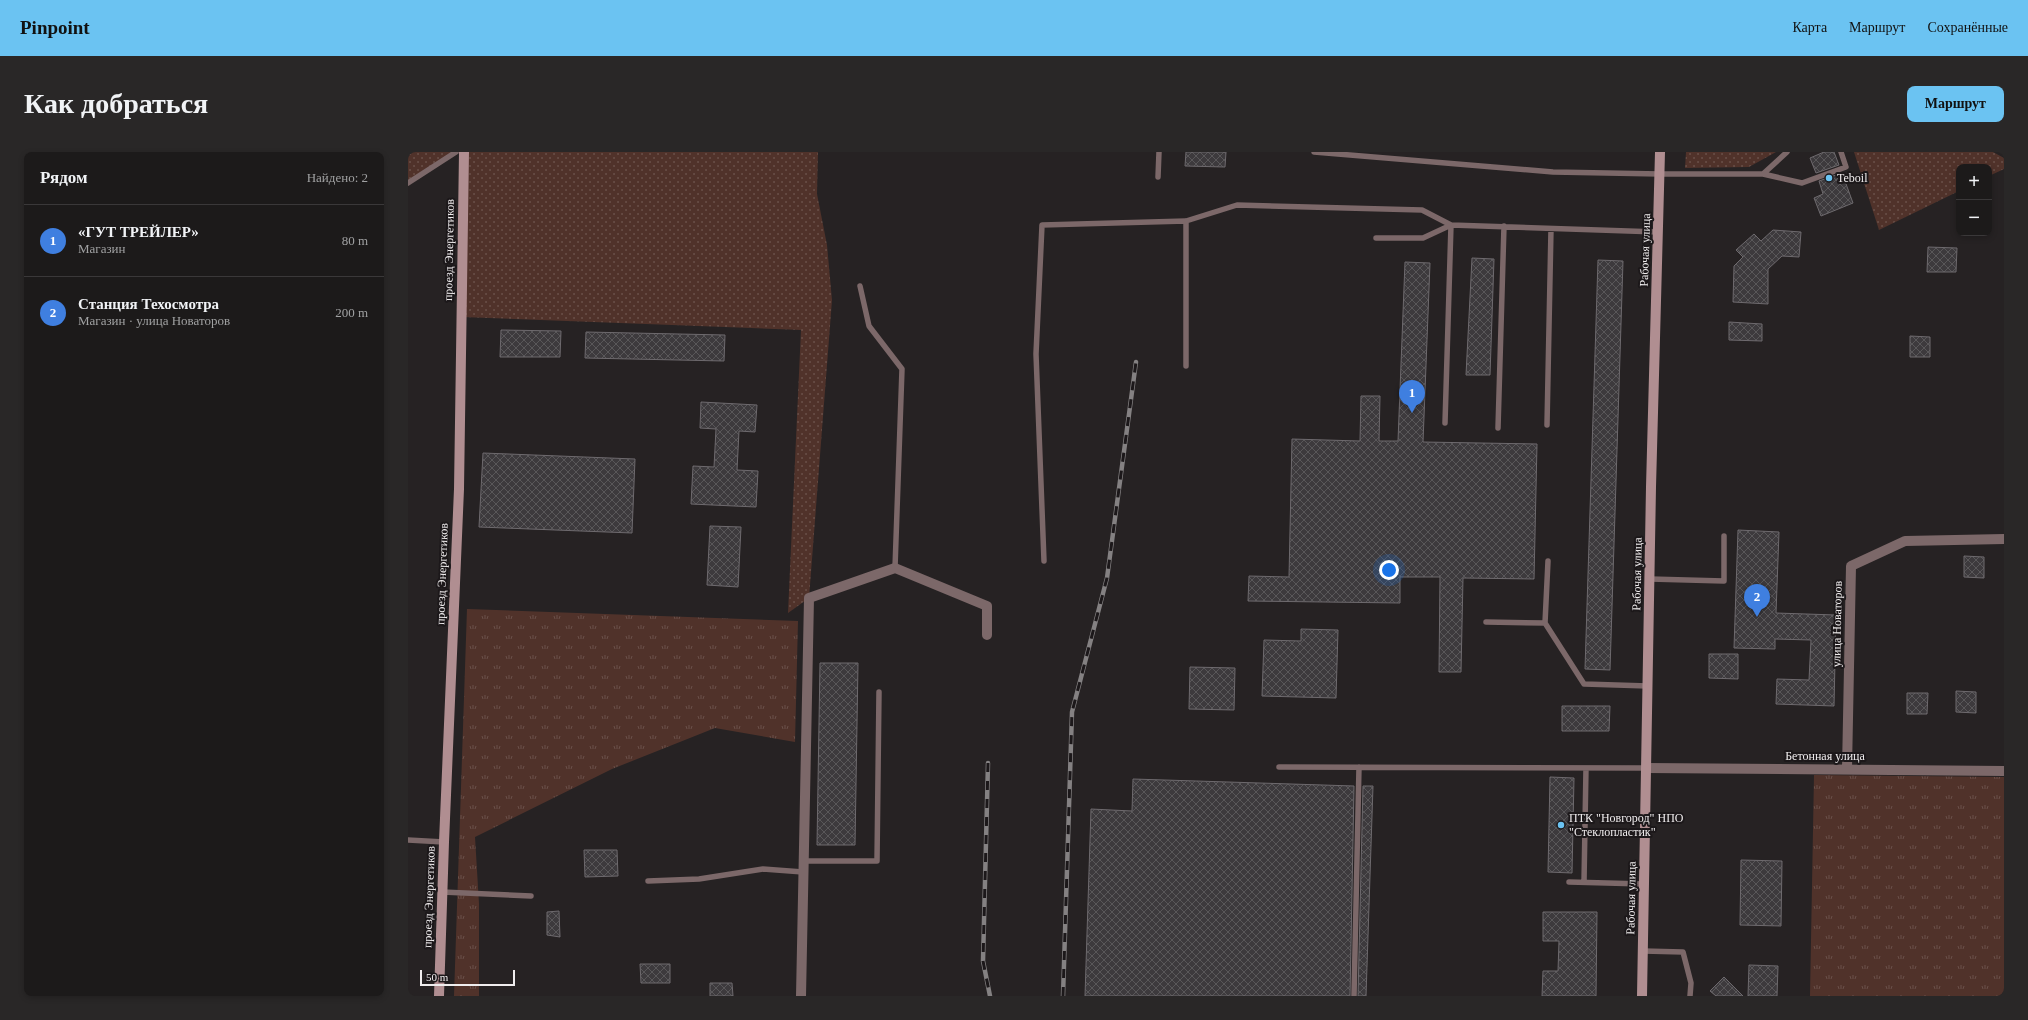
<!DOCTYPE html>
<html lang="ru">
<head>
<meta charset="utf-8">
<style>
	:root { --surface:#1c1a1a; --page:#292727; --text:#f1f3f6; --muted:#a0a1a2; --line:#3a3839; --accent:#6bc3f2 }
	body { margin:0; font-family:"Times New Roman",serif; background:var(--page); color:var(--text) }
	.controls { position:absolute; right:12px; top:12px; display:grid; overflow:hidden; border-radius:8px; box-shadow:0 2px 6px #0003 }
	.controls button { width:36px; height:36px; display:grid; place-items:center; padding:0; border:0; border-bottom:1px solid var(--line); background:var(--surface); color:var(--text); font:20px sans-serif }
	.scale { position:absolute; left:12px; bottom:10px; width:95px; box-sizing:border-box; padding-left:4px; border:2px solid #f0edee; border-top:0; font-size:11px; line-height:14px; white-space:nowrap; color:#f0edee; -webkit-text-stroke:3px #1c181a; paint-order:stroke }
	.you { position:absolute; left:981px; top:418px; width:14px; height:14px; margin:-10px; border:3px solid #fff; border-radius:50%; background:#1a73e8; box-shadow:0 0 0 6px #1a73e833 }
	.badge { display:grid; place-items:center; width:26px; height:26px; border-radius:50%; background:var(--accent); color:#fff; font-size:13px; font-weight:700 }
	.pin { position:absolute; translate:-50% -33px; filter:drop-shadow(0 1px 2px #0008) }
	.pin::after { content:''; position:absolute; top:21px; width:14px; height:12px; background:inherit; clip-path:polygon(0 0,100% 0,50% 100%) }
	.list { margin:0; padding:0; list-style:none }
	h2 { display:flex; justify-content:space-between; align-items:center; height:52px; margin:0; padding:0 16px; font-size:17px }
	h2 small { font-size:13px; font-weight:400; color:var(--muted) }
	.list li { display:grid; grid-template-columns:26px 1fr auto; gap:12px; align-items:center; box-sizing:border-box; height:72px; padding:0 16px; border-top:1px solid var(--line) }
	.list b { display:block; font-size:15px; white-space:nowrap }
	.list p { margin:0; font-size:13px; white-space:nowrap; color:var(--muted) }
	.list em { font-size:13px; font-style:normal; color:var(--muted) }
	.map { position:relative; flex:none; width:1596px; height:844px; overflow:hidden; border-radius:8px }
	header { display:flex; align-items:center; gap:24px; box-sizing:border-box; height:56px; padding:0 20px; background:var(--accent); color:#111 }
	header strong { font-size:19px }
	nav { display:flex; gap:22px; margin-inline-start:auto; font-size:14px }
	.intro { display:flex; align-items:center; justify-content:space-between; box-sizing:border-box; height:96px; padding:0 24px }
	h1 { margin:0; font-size:28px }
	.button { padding:10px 18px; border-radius:8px; background:var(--accent); color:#111; font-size:14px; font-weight:700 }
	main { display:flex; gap:24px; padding:0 24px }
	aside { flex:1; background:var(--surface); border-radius:8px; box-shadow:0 2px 6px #0003 }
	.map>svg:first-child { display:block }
	.grass { fill:url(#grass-dots) }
	.park { fill:url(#park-tufts) }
	.building { fill:url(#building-cross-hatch); stroke:#6e6a6e }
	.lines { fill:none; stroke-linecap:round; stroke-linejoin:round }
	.lane { stroke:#7c6869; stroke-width:5.5 }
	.street { stroke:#7c6869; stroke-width:10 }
	.secondary { stroke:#b08e91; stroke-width:10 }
	.rail-casing { stroke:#848182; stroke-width:4.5 }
	.rail { stroke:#1c181a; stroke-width:3; stroke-dasharray:9; stroke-linecap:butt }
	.poi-dot { fill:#6bc3f2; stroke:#1c181a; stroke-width:1.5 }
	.labels { text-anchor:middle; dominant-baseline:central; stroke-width:4; stroke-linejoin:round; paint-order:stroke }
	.poi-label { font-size:12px; fill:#f0edee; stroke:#1c181a; text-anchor:start }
	.street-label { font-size:12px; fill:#f0edee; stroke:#1c181a }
</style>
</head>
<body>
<header>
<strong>Pinpoint</strong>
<nav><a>Карта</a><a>Маршрут</a><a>Сохранённые</a></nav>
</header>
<div class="intro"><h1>Как добраться</h1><a class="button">Маршрут</a></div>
<main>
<aside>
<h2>Рядом<small>Найдено: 2</small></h2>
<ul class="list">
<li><span class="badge" style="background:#3f7fe0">1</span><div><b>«ГУТ ТРЕЙЛЕР»</b><p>Магазин</p></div><em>80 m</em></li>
<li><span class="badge" style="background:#3f7fe0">2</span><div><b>Станция Техосмотра</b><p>Магазин · улица Новаторов</p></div><em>200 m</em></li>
</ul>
</aside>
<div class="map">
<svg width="1596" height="844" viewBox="0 0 1596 844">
	<defs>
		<pattern id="grass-dots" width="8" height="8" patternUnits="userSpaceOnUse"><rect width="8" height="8" fill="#50322a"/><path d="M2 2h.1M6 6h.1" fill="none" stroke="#6a5049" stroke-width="1.8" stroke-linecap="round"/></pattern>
		<pattern id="park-tufts" width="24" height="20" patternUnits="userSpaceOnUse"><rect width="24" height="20" fill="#50322a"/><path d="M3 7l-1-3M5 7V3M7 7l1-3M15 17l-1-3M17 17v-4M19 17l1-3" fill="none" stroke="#6a5049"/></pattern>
		<pattern id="building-cross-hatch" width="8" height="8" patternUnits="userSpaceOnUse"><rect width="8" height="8" fill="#3d3a3d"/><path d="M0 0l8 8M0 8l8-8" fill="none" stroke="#595759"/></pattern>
	</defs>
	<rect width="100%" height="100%" fill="#262223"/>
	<path class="grass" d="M0,0h48l-48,31z
		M56,0h354l-1,42 10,51 5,55 -23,298 -21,15 13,-283 -340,-13z
		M1278,0h90l-27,15 -64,1z
		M1446,0h139l11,6v11l-15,7v-9h-30v24l-80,39z"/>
	<path class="park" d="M59,457l331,12 -3,121 -80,-14 -103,41 -137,68 4,67v92h-25z
		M1406,623l190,2v219h-194z"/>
	<path class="building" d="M778,0h40l-1,15 -40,-1z
		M1416,0h10l5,13 -23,8 -6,-15z
		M1434,21l11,30 -32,13 -7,-18 9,-4 -4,-13z
		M1365,78l28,2 -2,25 -17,-1 -14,13v35l-35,-2 1,-36 9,-9 -7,-7 18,-16 7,7z
		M1520,95l29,1 -1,24h-29z
		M1064,106l22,1 -4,116h-24z
		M1190,108l25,1 -13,409 -25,-1z
		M997,110l25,1 -7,179 114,2 -3,135 -71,-1 -2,94h-22l1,-95h-40v26l-152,-2 1,-25 40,1 3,-138 68,2 1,-45h19l-1,45h19z
		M1321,170l33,2v17l-33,-1z
		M93,178l60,1 -1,26h-60z
		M178,180l139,3 -1,26 -139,-3z
		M1502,184l20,1v20h-20z
		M293,250l56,3 -2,27 -16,-1 -2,39 21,1 -2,36 -65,-3 2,-38 21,1 2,-38 -16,-1z
		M75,301l152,6 -3,74 -153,-6z
		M302,374l31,1 -3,60 -31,-2z
		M1330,378l41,2 -3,81 60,2 -2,91 -58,-2 1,-25 32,1 2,-40 -36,-1v10l-41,-1z
		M1556,404l20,1v21l-20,-1z
		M893,477l37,1 -2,68 -74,-2 2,-56 37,1z
		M1301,502h29v25l-29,-1z
		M412,511h38l-3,182h-38z
		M782,515l45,1 -1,42 -45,-1z
		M1548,539l20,1v21l-20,-1z
		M1499,541h21l-1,21h-20z
		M1154,554h48l-1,25h-47z
		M1142,625l24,1 -2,95 -24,-1z
		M725,627l221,7 -4,210h-265l6,-187 41,2z
		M955,634h10l-7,210h-8z
		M176,698h33l1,26 -33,1z
		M1333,708l41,1 -1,65 -41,-1z
		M151,759l1,26 -13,-2v-23z
		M1135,760h54l-1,84h-54l1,-25h15l1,-30h-16z
		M232,812h30v19h-29z
		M1341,813l29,1 -1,30h-29z
		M1316,825l19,19h-27l-6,-5z
		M302,831h22l1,13h-23z"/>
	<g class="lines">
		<path class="lane" d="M906,0l239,20 107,2h103l39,9 44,-16 -5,-15
			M1355,22l24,-22
			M750,25l1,-25
			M0,31l48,-31
			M968,86h47l28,-13 -6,198
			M452,134l9,40 33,43 -7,199
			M778,214v-145
			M1139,273l4,-196
			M1090,276l6,-202
			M636,409l-8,-207 6,-129 144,-4 51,-16 185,5 29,15 207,7
			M1242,427l74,2v-45
			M1078,470l59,1 39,61 64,2
			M1137,471l3,-62
			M871,615l367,1
			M0,688l36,2
			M395,709h74l2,-169
			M240,729l51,-2 64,-10 40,3
			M1161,730l75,2
			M1176,730l2,-114
			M34,740l89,4
			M1235,799l40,1 8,31 -1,13
			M946,844l5,-229"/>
		<path class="street" d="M1238,616l358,3
			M1439,617l4,-203 54,-25 99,-2
			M393,844l8,-398 86,-30 92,38v29"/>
		<path class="secondary" d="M31,844l5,-154 15,-353 5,-337
			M1234,844l9,-509 9,-335"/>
		<g class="rail-casing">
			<path id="rail" d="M580,611l-5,198 7,35
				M655,844l9,-284 35,-134 29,-216"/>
		</g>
		<use href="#rail" class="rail"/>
	</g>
	<g class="poi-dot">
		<circle cx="1421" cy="26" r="4"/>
		<circle cx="1153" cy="673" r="4"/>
	</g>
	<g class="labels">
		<g class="poi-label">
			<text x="1429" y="26">Teboil</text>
			<text x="1161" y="666">ПТК "Новгород" НПО<tspan x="1161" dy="14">"Стеклопластик"</tspan></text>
		</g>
		<g class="street-label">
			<text transform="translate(41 98) rotate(-89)">проезд Энергетиков</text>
			<text transform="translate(1237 98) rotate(-88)">Рабочая улица</text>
			<text transform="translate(34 422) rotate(-88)">проезд Энергетиков</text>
			<text transform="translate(1229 422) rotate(-89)">Рабочая улица</text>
			<text transform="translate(1429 472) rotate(-89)">улица Новаторов</text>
			<text x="1417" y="604">Бетонная улица</text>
			<text transform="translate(21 745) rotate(-88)">проезд Энергетиков</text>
			<text transform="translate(1223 746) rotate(-89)">Рабочая улица</text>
		</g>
	</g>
</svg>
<div class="controls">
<button>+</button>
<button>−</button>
</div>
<div class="scale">50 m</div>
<div class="you"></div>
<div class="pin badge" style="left:1004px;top:261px;background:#3f7fe0">1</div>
<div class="pin badge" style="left:1349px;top:465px;background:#3f7fe0">2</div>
</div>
</main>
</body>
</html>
